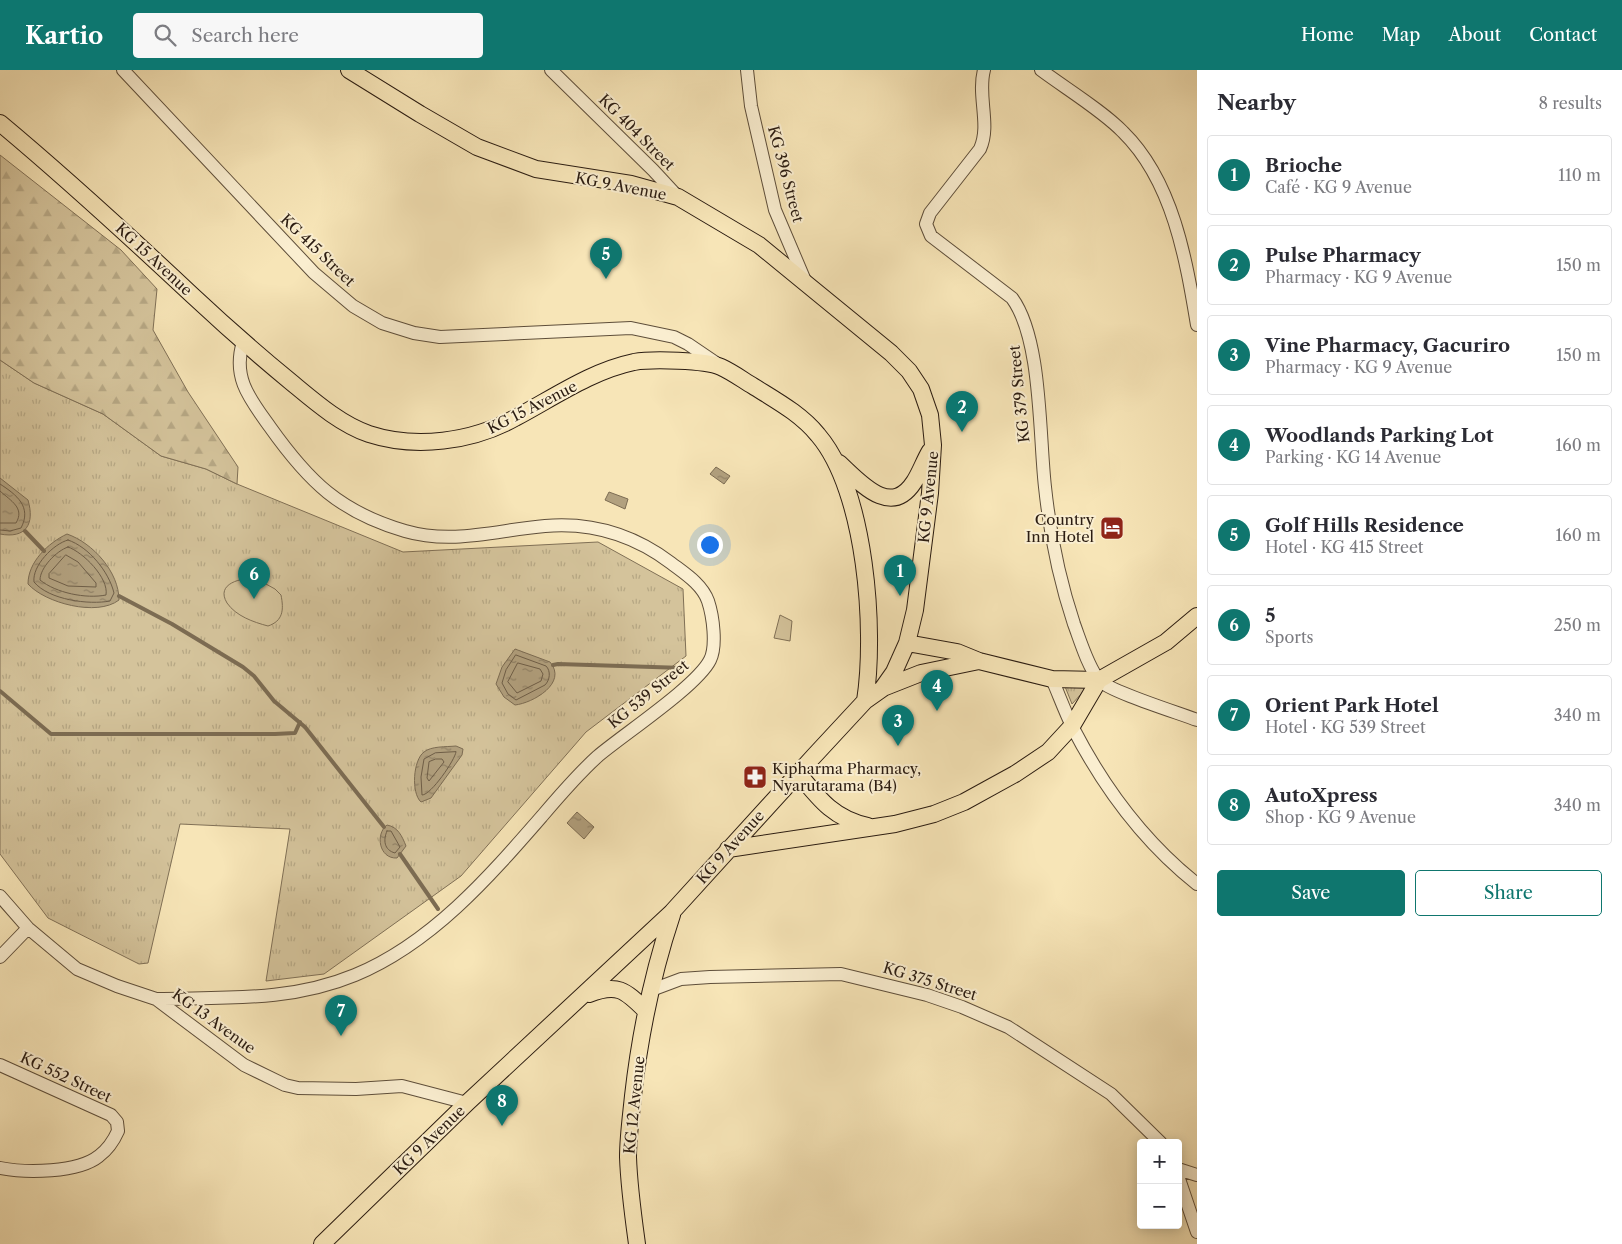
<!DOCTYPE html>
<html lang="en">
<head>
<meta charset="utf-8">
<style>
	:root { --surface:#fff; --page:#f7f7f7; --text:#2b2b33; --muted:#7c7c81; --line:#e1e1e2; --accent:#0f766e }
	body { margin:0; font-family:"Libre Caslon Text",serif; background:var(--page); color:var(--text) }
	.controls { position:absolute; right:15px; bottom:15px; display:grid; overflow:hidden; border-radius:5px; box-shadow:0 2px 12px #0003 }
	.controls button { width:45px; height:45px; display:grid; place-items:center; padding:0; border:0; border-bottom:1px solid var(--line); background:var(--surface); color:var(--text); font:25px sans-serif }
	.you { position:absolute; left:709px; top:474px; width:18px; height:18px; margin:-12px; border:4px solid #fff; border-radius:50%; background:#1a73e8; box-shadow:0 0 0 8px #1a73e833 }
	.badge { display:grid; place-items:center; width:32px; height:32px; border-radius:50%; background:var(--accent); color:#fff; font-size:16px; font-weight:700 }
	.pin { position:absolute; translate:-50% -41px; filter:drop-shadow(0 1px 2px #0008) }
	.pin::after { content:''; position:absolute; top:26px; width:18px; height:15px; background:inherit; clip-path:polygon(0 0,100% 0,50% 100%) }
	.list { margin:0; padding:0; list-style:none }
	h2 { display:flex; justify-content:space-between; align-items:center; height:65px; margin:0; padding:0 20px; font-size:21px }
	h2 small { font-size:16px; font-weight:400; color:var(--muted) }
	.list li { display:grid; grid-template-columns:32px 1fr auto; gap:15px; align-items:center; box-sizing:border-box; height:80px; margin:0 10px 10px; padding:0 10px; border:1px solid var(--line); border-radius:5px }
	.list b { display:block; font-size:19px; white-space:nowrap }
	.list p { margin:0; font-size:16px; white-space:nowrap; color:var(--muted) }
	.list em { font-size:16px; font-style:normal; color:var(--muted) }
	.actions { display:flex; gap:10px; padding:15px 20px }
	.actions a { flex:1; padding:11px 0; border:1px solid var(--accent); border-radius:5px; text-align:center; font-size:18px; color:var(--accent) }
	.actions .main { background:var(--accent); color:#fff }
	.icon { flex:none; width:28px; height:28px; fill:none; stroke:currentColor; stroke-width:2; stroke-linecap:round; stroke-linejoin:round }
	.map { position:relative; flex:none; width:1197px; height:1174px; overflow:hidden }
	header { display:flex; align-items:center; gap:30px; box-sizing:border-box; height:70px; padding:0 25px; background:var(--accent); color:#fff }
	header strong { font-size:24px }
	nav { display:flex; gap:28px; margin-inline-start:auto; font-size:18px }
	.search { width:350px; height:45px; background:var(--page); display:flex; align-items:center; gap:12px; box-sizing:border-box; padding:0 18px; border-radius:5px; color:var(--muted); font-size:19px }
	main { display:flex }
	aside { flex:1; background:var(--surface) }
	.map>svg:first-child { display:block }
	.grass { fill:url(#grass-tufts); stroke:#807056 }
	.forest { fill:url(#forest-firs); stroke:#807056 }
	.green { fill:#d4c39b; stroke:#807056 }
	.water { fill:url(#water-ripples); stroke:#7c6c53 }
	.lines { fill:none; stroke-linecap:round; stroke-linejoin:round }
	.shore { stroke:#6e5e48; stroke-width:1 }
	.stream { stroke:#7c6c53; stroke-width:4 }
	.minor-casing { stroke:#5e4e3a; stroke-width:14 }
	.major-casing { stroke:#2b1c11; stroke-width:18 }
	.minor { stroke:#faeed0; stroke-width:12 }
	.major { stroke:#f7e5b7; stroke-width:16 }
	.labels { text-anchor:middle; dominant-baseline:central; stroke-width:4; stroke-linejoin:round; paint-order:stroke }
	.street-label { font-size:15px; fill:#2b1c11; stroke:#faeed0 }
	.poi-label { font-size:15px; fill:#2b1c11; stroke:#faeed0; text-anchor:end }
</style>
</head>
<body>
<header>
<strong>Kartio</strong>
<div class="search"><svg class="icon" aria-label="search" viewBox="0 0 24 24"><circle cx="10" cy="10" r="6"/><path d="M15 15l6 6"/></svg>Search here</div>
<nav><a>Home</a><a>Map</a><a>About</a><a>Contact</a></nav>
</header>
<main>
<div class="map">
<svg width="1197" height="1174" viewBox="0 0 1197 1174">
	<defs>
		<pattern id="grass-tufts" width="24" height="20" patternUnits="userSpaceOnUse" patternTransform="scale(1.25)"><rect width="24" height="20" fill="#d4c39b"/><path d="M3 7l-1-3M5 7V3M7 7l1-3M15 17l-1-3M17 17v-4M19 17l1-3" fill="none" stroke="#b6a784"/></pattern>
		<pattern id="forest-firs" width="22" height="20" patternUnits="userSpaceOnUse" patternTransform="scale(1.25)"><rect width="22" height="20" fill="#d4c39b"/><path d="M5 1l3.5 6h-7zM16 11l3.5 6h-7z" fill="#b6a784"/></pattern>
		<pattern id="water-ripples" width="26" height="14" patternUnits="userSpaceOnUse" patternTransform="scale(1.25)"><rect width="26" height="14" fill="#b2a17f"/><path d="M2 4q2-2 4 0t4 0M15 11q2-2 4 0t4 0" fill="none" stroke="#918267"/></pattern>
	</defs>
	<rect width="100%" height="100%" fill="#f7e5b7"/>
	<filter id="stains"><feTurbulence type="fractalNoise" baseFrequency=".004" numOctaves="4"/><feColorMatrix values="0 0 0 0 .2 0 0 0 0 .09 0 0 0 0 .02 0 0 0 .5 -.17"/></filter>
	<radialGradient id="worn" r=".72"><stop offset=".6" stop-color="#630" stop-opacity="0"/><stop offset="1" stop-color="#630" stop-opacity=".3"/></radialGradient>
	<path class="grass" d="M0,290l34,23 69,31 58,42 45,13 31,15 166,68 195,-10 85,47 3,67 -100,76 -125,144 -137,98 -58,7 24,-152 -110,-5 -32,139 -9,1 -91,-46 -48,-64z
		M1092,612l-20,22 -8,-20z"/>
	<path class="forest" d="M0,85l121,95 36,39 -4,41 35,62 50,75 -1,17 -31,-15 -45,-13 -58,-42 -69,-31 -34,-23z"/>
	<path class="green" d="M255,508l20,11 6,6c3,15 2,26 -13,31 -15,-4 -32,-10 -41,-23 -12,-20 15,-25 28,-25z
		M780,545l12,6 -2,20 -16,-3z"/>
	<path class="water" d="M716,397l14,9 -6,8 -14,-10z
		M0,408l28,22c7,24 -2,39 -28,34z
		M609,422l19,7 -3,10 -20,-9z
		M67,464c26,9 52,38 52,66 -22,17 -74,3 -91,-16 0,-22 20,-41 39,-50z
		M515,579l35,13c18,21 -17,41 -35,43l-11,-8 -8,-13 6,-17z
		M456,676l7,3 -1,6 -31,43 -10,4c-10,-9 -8,-42 3,-50 7,-6 22,-5 32,-6z
		M577,742l17,15 -10,12 -17,-16z
		M387,755c11,2 15,11 19,21l-9,12c-18,1 -22,-24 -10,-33z"/>
	<g class="lines">
		<path class="shore" d="M0,414c17,11 32,23 21,44l-11,3 -10,-1
			M0,421c11,10 25,17 16,32h-16
			M68,470c21,7 41,32 46,53l-4,8c-21,4 -61,-1 -76,-19 -2,-16 19,-38 34,-42z
			M68,477c15,5 41,31 38,48 -20,4 -50,-2 -66,-15 0,-12 16,-29 28,-33z
			M66,485l12,7 18,21v4l-28,-1 -19,-8v-4z
			M516,585l30,11c5,5 4,14 -1,19l-29,15 -8,-6 -6,-11 4,-13z
			M518,593l22,6 3,5 -2,7 -24,12 -9,-11z
			M456,682c-1,8 -25,43 -34,43l-1,-18 3,-18 11,-6z
			M436,689h6l2,3 -15,19 -2,-3 2,-16z
			M387,761h4l9,16 -5,6c-11,-3 -12,-13 -8,-22z"/>
		<path class="stream" d="M25,461l19,20
			M119,526l53,28 71,43 11,9 20,25 31,26 79,100
			M553,595l5,-1 126,4
			M0,621l51,43h224l20,-1 5,-11
			M400,784l38,55"/>
		<g class="minor-casing">
			<path id="minor" d="M123,0l191,203 39,33 29,17 32,10 26,4 191,-9 43,9 14,7 28,19
				M551,0l102,100 25,27
				M747,0l4,36 24,104 31,73
				M984,0c-7,26 7,55 -4,79l-50,64 -4,11 5,12 81,62c30,41 27,137 33,189 5,47 14,92 29,137 6,16 14,43 25,56 9,11 80,33 98,40
				M1041,0c24,18 62,41 82,62 50,49 63,127 74,193
				M1052,609c7,16 13,33 21,49 31,60 71,114 124,156
				M0,826l28,32 49,41 40,17 39,13 88,66 41,20 13,3 58,1 46,-3 65,17
				M0,887l28,-29
				M649,921l32,-12 29,-2 131,-3 86,21 35,12 46,20 103,67 50,49
				M156,929c69,-2 134,3 199,-24 77,-32 134,-98 188,-160 17,-20 35,-41 55,-59 26,-22 99,-70 112,-96 7,-14 3,-44 -2,-59 -6,-17 -24,-28 -37,-38 -37,-28 -79,-41 -126,-37 -48,4 -92,19 -140,5 -65,-19 -96,-49 -135,-104 -20,-28 -38,-49 -27,-85
				M0,995l111,50 6,7 1,9c-4,9 -11,19 -19,25 -21,17 -73,17 -99,12
				M1178,1099l19,6
				M1178,1106l19,56"/>
		</g>
		<g class="major-casing">
			<path id="major" d="M0,53c66,55 129,113 192,172 32,30 65,59 99,87 23,19 49,42 78,52 46,15 103,8 146,-16 38,-20 76,-47 119,-56 17,-3 72,-2 87,5 11,5 22,13 32,19 24,15 48,28 65,49 48,56 58,196 47,266
				M839,393c20,18 51,56 75,19 6,-9 10,-21 16,-31
				M907,573l50,9 22,9 73,18 47,1 67,-38 31,-26
				M883,618l38,-15 58,-12
				M798,703c21,26 36,46 70,53
				M728,779l167,-25 39,-10 30,-12 51,-28 33,-22 24,-26 27,-46
				M589,924c28,-11 36,-4 56,16
				M322,1174l145,-141 205,-191 142,-156 51,-55 17,-12 12,-17 13,-29 8,-33 15,-117 3,-48 -3,-30 -9,-26 -12,-18 -18,-18 -132,-108 -81,-48 -47,-13 -95,-15 -59,-22 -57,-33 -71,-44
				M637,1174c-4,-29 -8,-57 -9,-87 0,-20 3,-41 5,-61 7,-62 19,-121 39,-181"/>
		</g>
		<use href="#minor" class="minor"/>
		<use href="#major" class="major"/>
	</g>
	<defs>
		<g id="hotel-square" transform="scale(1.25)"><rect x="-9" y="-9" width="18" height="18" rx="4" fill="#8f2418" stroke="#faeed0"/><path d="M-6-4.5h1.5V1H6V5H4.5V3h-9V5H-6ZM-4 0a1.8 1.8 0 1 1 3.6 0ZM.5 0V-2.5h3Q6-2.5 6 0Z" fill="#fff"/></g>
		<g id="pharmacy-square" transform="scale(1.25)"><rect x="-9" y="-9" width="18" height="18" rx="4" fill="#8f2418" stroke="#faeed0"/><path d="M-2-6h4v4h4v4h-4v4h-4v-4h-4v-4h4Z" fill="#fff"/></g>
	</defs>
	<g fill-rule="evenodd">
		<use href="#hotel-square" x="1112" y="458"/>
		<use href="#pharmacy-square" x="755" y="707"/>
	</g>
	<g class="labels">
		<g class="street-label">
			<text transform="translate(637 62) rotate(45)">KG 404 Street</text>
			<text transform="translate(786 104) rotate(75)">KG 396 Street</text>
			<text transform="translate(621 116) rotate(11)">KG 9 Avenue</text>
			<text transform="translate(318 180) rotate(44)">KG 415 Street</text>
			<text transform="translate(154 189) rotate(43)">KG 15 Avenue</text>
			<text transform="translate(1019 324) rotate(-96)">KG 379 Street</text>
			<text transform="translate(532 337) rotate(-27)">KG 15 Avenue</text>
			<text transform="translate(928 427) rotate(-84)">KG 9 Avenue</text>
			<text transform="translate(648 624) rotate(-39)">KG 539 Street</text>
			<text transform="translate(730 777) rotate(-48)">KG 9 Avenue</text>
			<text transform="translate(930 911) rotate(17)">KG 375 Street</text>
			<text transform="translate(214 951) rotate(36)">KG 13 Avenue</text>
			<text transform="translate(66 1007) rotate(25)">KG 552 Street</text>
			<text transform="translate(634 1035) rotate(-84)">KG 12 Avenue</text>
			<text transform="translate(429 1070) rotate(-44)">KG 9 Avenue</text>
		</g>
		<g class="poi-label">
			<text x="1094" y="449">Country<tspan x="1094" dy="17">Inn Hotel</tspan></text>
			<text x="772" y="698" text-anchor="start">Kipharma Pharmacy,<tspan x="772" dy="17">Nyarutarama (B4)</tspan></text>
		</g>
	</g>
	<rect width="100%" height="100%" filter="url(#stains)"/>
	<rect width="100%" height="100%" fill="url(#worn)"/>
</svg>
<div class="controls">
<button>+</button>
<button>−</button>
</div>
<div class="you"></div>
<div class="pin badge" style="left:900px;top:526px">1</div>
<div class="pin badge" style="left:962px;top:362px">2</div>
<div class="pin badge" style="left:898px;top:676px">3</div>
<div class="pin badge" style="left:937px;top:641px">4</div>
<div class="pin badge" style="left:606px;top:209px">5</div>
<div class="pin badge" style="left:254px;top:529px">6</div>
<div class="pin badge" style="left:341px;top:966px">7</div>
<div class="pin badge" style="left:502px;top:1056px">8</div>
</div>
<aside>
<h2>Nearby<small>8 results</small></h2>
<ul class="list">
<li><span class="badge">1</span><div><b>Brioche</b><p>Café · KG 9 Avenue</p></div><em>110 m</em></li>
<li><span class="badge">2</span><div><b>Pulse Pharmacy</b><p>Pharmacy · KG 9 Avenue</p></div><em>150 m</em></li>
<li><span class="badge">3</span><div><b>Vine Pharmacy, Gacuriro</b><p>Pharmacy · KG 9 Avenue</p></div><em>150 m</em></li>
<li><span class="badge">4</span><div><b>Woodlands Parking Lot</b><p>Parking · KG 14 Avenue</p></div><em>160 m</em></li>
<li><span class="badge">5</span><div><b>Golf Hills Residence</b><p>Hotel · KG 415 Street</p></div><em>160 m</em></li>
<li><span class="badge">6</span><div><b>5</b><p>Sports</p></div><em>250 m</em></li>
<li><span class="badge">7</span><div><b>Orient Park Hotel</b><p>Hotel · KG 539 Street</p></div><em>340 m</em></li>
<li><span class="badge">8</span><div><b>AutoXpress</b><p>Shop · KG 9 Avenue</p></div><em>340 m</em></li>
</ul>
<div class="actions"><a class="main">Save</a><a>Share</a></div>
</aside>
</main>
</body>
</html>
